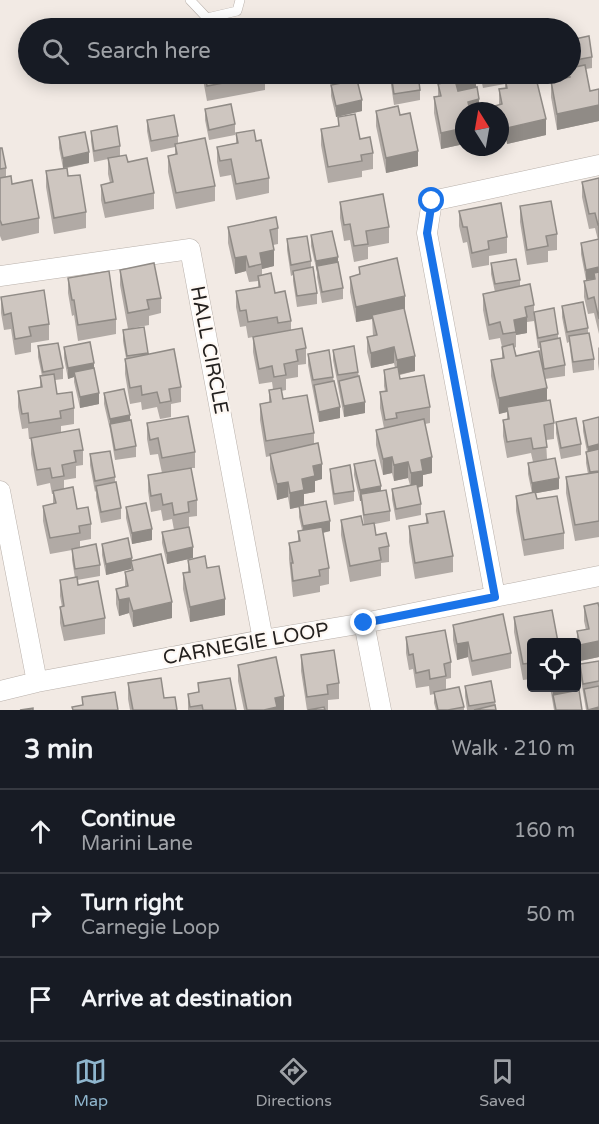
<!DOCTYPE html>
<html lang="en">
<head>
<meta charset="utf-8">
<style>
	:root { --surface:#171b24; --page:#20242c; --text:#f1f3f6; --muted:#9ea1a6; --line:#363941; --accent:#8fb6ce }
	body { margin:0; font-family:"Varela Round",sans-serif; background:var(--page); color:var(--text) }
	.controls { position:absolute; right:18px; bottom:18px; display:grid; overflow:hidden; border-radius:6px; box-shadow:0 3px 15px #0003 }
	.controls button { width:54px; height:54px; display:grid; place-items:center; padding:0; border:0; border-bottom:2px solid var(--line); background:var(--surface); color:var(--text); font:30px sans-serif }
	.compass { position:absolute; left:455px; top:102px; width:54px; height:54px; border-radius:50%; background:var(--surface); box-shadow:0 3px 15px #0003; rotate:349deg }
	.stop { position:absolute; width:18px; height:18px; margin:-14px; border:4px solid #1a73e8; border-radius:50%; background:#fff }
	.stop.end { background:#1a73e8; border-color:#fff; box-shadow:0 2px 6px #0008 }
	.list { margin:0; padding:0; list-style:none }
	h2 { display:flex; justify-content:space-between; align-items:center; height:78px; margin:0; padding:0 24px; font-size:26px }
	h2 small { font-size:20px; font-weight:400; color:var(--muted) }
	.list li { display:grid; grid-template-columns:39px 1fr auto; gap:18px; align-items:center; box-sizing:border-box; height:84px; padding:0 24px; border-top:2px solid var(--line) }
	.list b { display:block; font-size:22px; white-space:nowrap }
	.list p { margin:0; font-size:20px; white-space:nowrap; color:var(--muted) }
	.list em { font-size:20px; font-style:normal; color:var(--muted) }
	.icon { flex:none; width:33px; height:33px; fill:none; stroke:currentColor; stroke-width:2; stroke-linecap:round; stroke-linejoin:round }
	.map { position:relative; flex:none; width:599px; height:710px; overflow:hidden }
	.search { position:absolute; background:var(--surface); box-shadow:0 3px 15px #0003; left:18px; right:18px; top:18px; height:66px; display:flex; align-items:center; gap:15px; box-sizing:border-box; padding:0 21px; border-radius:33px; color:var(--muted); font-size:22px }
	.sheet { height:330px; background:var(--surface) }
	nav { display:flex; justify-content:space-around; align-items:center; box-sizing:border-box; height:84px; border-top:2px solid var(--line); background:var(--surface); font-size:16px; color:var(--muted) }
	nav a { display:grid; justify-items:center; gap:3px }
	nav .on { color:var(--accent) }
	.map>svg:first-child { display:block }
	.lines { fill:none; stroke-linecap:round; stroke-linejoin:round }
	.service-casing { stroke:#b9b1ab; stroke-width:10 }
	.minor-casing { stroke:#b9b1ab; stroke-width:21 }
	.service { stroke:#fff; stroke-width:9 }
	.minor { stroke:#fff; stroke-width:20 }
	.wall { fill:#b1aaa5; fill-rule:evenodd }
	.shaded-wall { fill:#908b86 }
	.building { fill:#cec6c0; stroke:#908b86; stroke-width:1.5 }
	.route { stroke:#1a73e8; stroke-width:8 }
	.labels { text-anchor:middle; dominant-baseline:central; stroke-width:4.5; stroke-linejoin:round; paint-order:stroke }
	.street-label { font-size:20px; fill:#24211f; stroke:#fef8f3 }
</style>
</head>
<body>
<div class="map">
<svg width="599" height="710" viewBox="0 0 599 710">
	<rect width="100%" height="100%" fill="#f2eae4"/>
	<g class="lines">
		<g class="service-casing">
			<path id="service" d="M190,0l17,18 30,-7 3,-11"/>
		</g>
		<g class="minor-casing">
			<path id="minor" d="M0,276l190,-27 73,391
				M0,491l37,191
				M495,596l-68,-363 5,-32 167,-36
				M364,623l17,87
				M0,691l37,-9 226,-42 101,-17 235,-47"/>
		</g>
		<use href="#service" class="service"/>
		<use href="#minor" class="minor"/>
	</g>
	<path class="wall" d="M570,40l22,17v11l-6,1 4,22 9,-2v32l-42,9 -6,-33v-15h-5l-1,-8h18v5l5,-1v-4h2z
		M202,74h63v16l-58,11z
		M391,74l29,16v10l-26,5 -3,-20z
		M445,74h29l5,37h-15v33l-23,5 -7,-36v-16l4,-1v-12l9,-2z
		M480,74h29v3l37,58 -39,9 -3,-13 -4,1v-21h-9v-4l8,-2v-16l6,-1v-4l-22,4z
		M331,85l31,26 -26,6 -5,-21z
		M205,109l30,15v11l-26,5 -4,-20z
		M376,111l24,4 18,51 -32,7 -10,-47z
		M338,117l35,36v16l-11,2v6l-34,6 -7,-38v-16l17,-3z
		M147,120l31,16v8l37,42v15l-39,8 -8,-37v-16l7,-1v-8l-24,5 -4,-21z
		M91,131l29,15v10l8,6 26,31v16l-49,9 -4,-18v-15l9,-2 -2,-9v-15l-14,3 -3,-21z
		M236,133l20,8 13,37v15l-33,7 -5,-25 -11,2 -3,-15v-15l19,-4z
		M59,137l30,26 -22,5 1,8 18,36v16l-32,6 -8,-47v-16l17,-3 -4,-20z
		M0,148l6,20v8l33,42v15l-37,8 -2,-5z
		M599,178v156l-5,-21 -6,1 -4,-17v-16l10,-2 -8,1 -5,-26v-11l17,-3 -3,-12 -6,1 -7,-32v-15z
		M340,202l49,25v16l-21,4v12l-14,3 -4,-22 -6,1 -4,-23z
		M520,206l37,28v16l-9,1v11l-21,3 -7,-43z
		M459,211l48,26v16l-18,3v9l-17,3 -5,-26 -4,1 -4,-17z
		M228,227l50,1v16l-5,1 1,21 -12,3v6l13,18 16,28v9l15,18v16l-8,1v12l-12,2v11l-5,1 2,8 31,34v11l8,35 -7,2v11l-11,2v11l26,26 -7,2 6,35v16l-9,2v6l-27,5 -4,-38v-16l9,-2v-10l4,-1 -3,-13v-10l-9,2 -2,-12 -11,3 -7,-31v-13l-4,1 -6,-37v-16l9,-2v-12l4,-1 -1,-7 -13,2 -6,-32v-15l-5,1 -2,-12 -6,1 -4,-20v-16l22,-4v-6l-9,1 -3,-11 -11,3 -7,-31z
		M311,235l27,27 5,26v11l-21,4 -5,-26v-5l-6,-26z
		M287,239l24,22v7l6,25v11l-20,3 -4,-26v-6l-2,1 -4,-26z
		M491,263l29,17v7l14,18v7l24,22v5l7,26v11l-20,3 2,21 7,23v16l-8,1 1,19 12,30 -23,4 1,6 27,34v16l-40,7 -8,-45v-15l16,-3 -4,-19v-11l5,-1 -2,-9 -24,5 -4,-22v-16l4,-1v-7l-8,2 -8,-38v-16l11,-2v-11l-2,-9 -11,2 -6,-30v-16l12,-2 -4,-18zM534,321l4,27h2v5l-24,3 -2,-8 2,-1v-12l11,-2v-11z
		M359,267l46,45 10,59 -15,4v4l30,28v16l-5,1 7,49 -9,2v11l-5,2 3,16v11l-25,5 -4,-21v-10l18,-4 -2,-7 -14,3 -2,-8 -9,2 -7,-30v-15l8,-2 -4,-20v-16l5,-1 -1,-5v-16l11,-2 -1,-5 -23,5 -4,-16v-15l6,-1 -1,-17 -16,3 -6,-30v-15l9,-2z
		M120,270l41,28v15l-12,3v9l-21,4 -8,-44z
		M68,278l48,41v15l-38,7 -4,-26 -2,1 -4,-23z
		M1,297l48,27v16l-18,3v9l-16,3 -4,-26 -7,1 -3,-17z
		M562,306l26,22v5l6,26v11l-21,3 -4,-31 -2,1 -5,-26z
		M144,327l4,27 33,33v15l-10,2v13l-11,2 -3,-12 -15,3 -1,-8 -11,2 -5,-30v-15l1,-1 -3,-17v-11z
		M38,346l25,22v11l-8,1 2,14 17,14v16l-13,2v7l22,17v15l-7,1v12l-12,2v9l13,20 14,15v15l-11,2v6l20,18v11l-23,4 1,5 27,33v16l-41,7 -4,-18v-16h2l-2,-11v-16l15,-2 -3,-18v-10l-22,4 -7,-33v-15l10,-2v-10h-1l-2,-11 -13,3 -6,-32v-15h-2l-1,-11 -6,1 -4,-22v-16l22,-3v-12h2l-4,-19z
		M64,347l30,21 5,36 -19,4 -6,-26v-5l-6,2 -4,-21z
		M599,347v24l-1,-8v-15z
		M333,350l25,22 7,41 -21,4 -11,-57z
		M308,354l25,23 7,41 -21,4 -11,-57z
		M104,393l26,27 6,26v11l-21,3 -5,-30 -6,-26z
		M599,417v120l-24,4 -9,-48v-16l22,-3 -2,-11v-11h1l-4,-21v-10z
		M556,422l25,22v11l-20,4 -5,-26z
		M147,423l48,29v16h-4l6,32v16l-8,1v11l4,30 -26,6 -5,-21v-11l12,-2 -2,-11 -9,2 -2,-11 -10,2 -3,-21v-16l14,-2 -4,-19 -8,1 -3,-16z
		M90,454l25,23v6l6,25v11l-20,4 -5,-26v-6l-1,1 -5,-27z
		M354,464l27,27 9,20v10l-15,3 1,11 13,11v16l-8,1v13l-31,6 -9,-47v-15l23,5 -3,-24h-1l-6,-26z
		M330,469l24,22v10l-20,4 -4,-26z
		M126,507l26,33 -20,4 -6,-26z
		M426,514l27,42v16l-38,7 -6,-37v-16l17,-3z
		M102,544l30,16 40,58 -39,9 -4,-14 -10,3 -3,-12v-15l9,-2v-15l6,-1v-2l-25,6 -4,-20z
		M188,560l19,8 18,47 -35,7 -7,-33v-16l5,-1z
		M584,606l15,1v50l-19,4 -3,-14v-16l9,-1 -2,-9z
		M514,617l17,25v37l-8,1 -9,-48z
		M453,625l58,28v15l-39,8 -4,-19 -11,3 -4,-20z
		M406,637l45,25v16l-5,1v10l18,18v3h-28l-2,-7v-9l-4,1 -1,-9 -13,2 -3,-19 -4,1 -3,-17z
		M301,655l38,28v16l-11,1v10h-21l-6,-39z
		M599,661v49h-13l-6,-36v-10z
		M238,665l46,45h-40l-6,-29z
		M128,683l36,15 13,12h-47l-2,-11z
		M198,683l38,27h-48v-16l10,-2z
		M465,686l30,16 1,8h-29l-2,-14z
		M550,687h26l2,4 4,19h-28z"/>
	<path class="shaded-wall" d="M476,79v11l-26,6v-11z
		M479,99v12h-11v-9z
		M362,100v11l-26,6v-11z
		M599,105v16l-42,9v-16z
		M504,115v16l-4,1v-16z
		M546,119v16l-39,9v-16z
		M464,128v16l-23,5v-16z
		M418,151v15l-32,7v-15z
		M89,152v11l-26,5v-10z
		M598,225h1v15l-1,1z
		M274,250v16l-12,3 -2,-16z
		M246,256v15l-11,3v-16z
		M338,257v10l-21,-1 -1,6v-11z
		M599,267v11l-5,-5v6l-8,1v-10z
		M405,296v16l-33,3v4l-16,3v-15z
		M527,317v16l-11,2 -2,-15z
		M394,347v16l-23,5v-15z
		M415,356v15l-18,4v-15z
		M94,363v10l-20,-1v5l-6,2v-11z
		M547,388v16l-40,3v5l-8,2v-16z
		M99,393v11l-19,4v-11z
		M365,402v11l-21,4v-11z
		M340,407v11l-21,4v-10z
		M130,415v10l-20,-1v6v-11z
		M599,444v11l-11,2v-10z
		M392,457v16l-9,2v-16z
		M432,457v16l-9,2v11l-12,3v-16l10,-13z
		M408,462v16l-14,3v-16z
		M322,464v15l-7,2v11l-11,2v12l-14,3v-16l23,-27z
		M559,478v11l-27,5v-11z
		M288,482v15l-11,3v-16z
		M381,486v10l-20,-2v7h-1v-11z
		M330,521v10l-27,6v-11z
		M152,529v11l-20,4v-11z
		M193,547v11l-26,6v-11z
		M132,558l-1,11 -25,6v-11z
		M129,598v15l-10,3v-16z
		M225,599v16l-35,7v-15z
		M172,602v16l-39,9v-16z
		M599,641v16l-19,4v-16z
		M468,642v15l-11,3v-16z
		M576,686h2v11l-25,-2v7v-11l17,-4h6z
		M284,696v14h-20l11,-12z
		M599,707v3h-11z"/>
	<path class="building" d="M589,36l3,21 -22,4v-21z
		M585,65l5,26 9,-2v16l-42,9 -6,-33 19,-4 -1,-3h1v-6z
		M205,74h60v1l-58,11z
		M391,74h27l2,16 -26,4z
		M447,74h27l2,5 -20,4 -1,-3 -6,2z
		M482,74h21l-20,3z
		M526,74h9l11,45 -39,9 -3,-13 -4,1v-5h-8l-1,-4 11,-3 -3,-15 8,-1 -2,-10z
		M546,74h17l-17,3z
		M357,80l5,20 -26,6 -5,-21z
		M455,80l3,11 19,-4 2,12 -11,3 2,9h-6v17l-23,5 -7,-36 7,-1 -3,-12z
		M231,104l4,20 -26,6 -4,-21z
		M398,106l2,9 10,-2 8,38 -32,7 -10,-47z
		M355,114l5,25 10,-2 3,16 -12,2 1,6 -34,6 -7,-38 18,-3 -1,-9z
		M174,115l4,21 -27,5 -4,-21z
		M117,126l3,20 -26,5 -3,-20z
		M254,130l2,11 5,-1 8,38 -33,6 -5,-25 -11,2 -3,-14 21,-4 -2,-10z
		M85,132l4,20 -26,6 -4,-21z
		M205,138l10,48 -39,7 -8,-37 9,-2 -2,-10z
		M0,148h2l4,20 -6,1z
		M126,155l2,7 19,-4 7,35 -49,10 -4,-18 12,-3 -5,-24z
		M67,168l1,8 12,-1 6,37 -32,6 -8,-47z
		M11,176l1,8 20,-4 7,38 -37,7 -2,-5v-42z
		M599,178v47h-1l-3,-12 -6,1 -7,-32z
		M383,194l6,33 -23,4 2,13 -14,2 -4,-22 -6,1 -4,-23z
		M551,201l6,33 -11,2 2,10 -21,4 -7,-44z
		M501,203l6,34 -19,4 1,8 -17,4 -5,-26h-4l-4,-16z
		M276,217l2,11 -8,2 4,20 -14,3 2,11 -13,3 -3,-11 -11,2 -7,-31z
		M332,231l6,26 -22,4 -5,-26z
		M307,236l4,25 -20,4 -4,-26z
		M599,239v28l-13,3 -5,-27z
		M397,258l8,38 -49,11 -6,-30 10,-3 -1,-7z
		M516,259l4,21 -25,4 -4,-21z
		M338,262l5,26 -21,4 -5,-26z
		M154,263l7,35 -14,2 2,9 -21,4 -8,-43z
		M313,267l4,26 -20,3 -4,-25z
		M109,271l7,48 -38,6 -4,-25h-2l-4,-22z
		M599,272v47l-5,-22 -6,2 -4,-18 11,-2 -1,-6z
		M271,273l4,20 10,-2 6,30 -13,2 -1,-6 -29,5 -2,-12 -6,1 -4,-20 24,-4 -2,-11z
		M530,284l4,21 -9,2 2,10 -13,3 2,12 -13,2 -3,-12 -11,3 -6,-31z
		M44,290l5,34 -20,3 2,9 -16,3 -4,-26 -7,2 -3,-18z
		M583,302l5,26 -21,4 -5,-26z
		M404,308l11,48 -18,4 -3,-13 -23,6 -4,-16 10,-2 -5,-20z
		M554,308l4,26 -20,4 -4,-26z
		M144,327l4,26 -21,3 -4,-26z
		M302,328l4,20 -10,2 2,11 -14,3 2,11 -12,2 -2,-11 -13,3 -6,-32z
		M589,333l5,26 -21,3 -4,-26z
		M560,338l5,27 -21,4 -4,-27z
		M90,342l4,21 -26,5 -4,-21z
		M58,343l5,25 -20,4 -5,-26z
		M513,344l3,12 23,-5 8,37 -48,10 -8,-38 13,-2 -2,-11z
		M354,346l4,26 -20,3 -5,-25z
		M174,349l7,38 -12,2 2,12 -11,2 -3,-11 -15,3 -1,-9 -11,2 -5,-29z
		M329,350l4,27 -20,3 -5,-26z
		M398,367l2,12 24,-4 6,32 -34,6 1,5 -12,2 -5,-28 7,-1 -3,-21z
		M94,368l5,25 -19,4 -6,-25z
		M54,374l3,20 15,-2 2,16 -14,3 1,7 -32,5 -1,-10 -6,1 -4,-23 24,-4 -2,-11z
		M359,376l6,26 -21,4 -5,-25z
		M334,381l6,26 -21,5 -5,-27z
		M281,388l2,11 24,-4 7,38 -48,8 -6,-37 11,-2 -2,-12z
		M124,389l6,26 -20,4 -6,-26z
		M550,400l4,23 -10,2 3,22 -14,2 -2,-11 -24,4 -4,-22 6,-1 -2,-12z
		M188,416l7,36 -33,6 -4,-20 -8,2 -3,-17z
		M599,417v27l-11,3 -5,-26z
		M576,418l5,26 -20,4 -5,-26z
		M424,419l8,38 -11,3 2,11 -12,2 -3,-11 -14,3 -2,-8 -9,2 -7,-29z
		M131,420l5,26 -21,4 -5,-26z
		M79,429l4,21 -9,1 2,11 -14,3 2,11 -12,2 -2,-10 -13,2 -6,-32z
		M318,443l4,21 -9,2 2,10 -13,3 2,11 -14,3 -2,-11 -11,2 -7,-30z
		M599,449v22l-9,1 -4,-20z
		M110,451l5,26 -20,4 -5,-27z
		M555,458l4,20 -27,5 -4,-20z
		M375,460l6,26 -21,4 -6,-26z
		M350,465l4,26 -20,3 -4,-25z
		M191,468l6,32 -9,2 1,10 -15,3 -2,-12 -9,2 -2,-11 -10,2 -3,-21z
		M599,472v49l-24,4 -9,-48z
		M116,482l5,26 -20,4 -5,-26z
		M417,484l4,20 -25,5 -4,-20z
		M73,487l4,22 11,-2 3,17 -12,2 1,7 -30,5 -7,-32 13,-3 -3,-12z
		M386,490l4,21 -26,4 -3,-21z
		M535,492l2,7 20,-3 7,37 -40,7 -8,-44z
		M326,501l4,20 -27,5 -4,-20z
		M146,503l6,26 -20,4 -6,-26z
		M444,511l9,45 -38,7 -6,-37 19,-3 -2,-9z
		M361,516l2,9 11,-2 2,12 10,-2 3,13 -10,2 2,12 -31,6 -9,-46z
		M189,527l4,20 -26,6 -5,-21z
		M322,527l7,41 -10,2 1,6 -27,5 -2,-18h2l-4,-20 11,-2 -2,-10z
		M128,538l4,20 -26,6 -4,-20z
		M96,544l4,21 -25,4 -3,-20z
		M161,554l11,48 -39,9 -4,-13 -10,2 -3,-11 12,-3 -3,-14 8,-2 -2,-9z
		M205,556l2,12 12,-2 6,33 -35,8 -7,-34 7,-1 -2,-12z
		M77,577l1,8 20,-4 7,37 -41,8 -4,-19 4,-1 -4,-26z
		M598,603l1,4v34l-19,4 -3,-14 12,-2 -5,-23z
		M552,610l6,32h-27v21l-8,1 -9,-47z
		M503,614l8,39 -39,8 -4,-19 -11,2 -4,-19z
		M445,630l6,32 -7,2 2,12 -16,3 -1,-9 -13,3 -3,-19 -4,1 -3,-18z
		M334,650l5,33 -12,2 1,9 -21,3 -6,-42z
		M276,657l8,39 -9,2 2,9 -13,3h-17l-9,-45z
		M599,661v20l-16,3 -3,-20z
		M161,678l3,20 11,-1 2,13h-44l-5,-27z
		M230,678l6,32h-33l-1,-5 -12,2 -2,-13 11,-2 -1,-9z
		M491,681l4,21 -26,4 -4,-20z
		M599,686v21l-11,3 -4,-21z
		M459,687l5,20 -16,3h-10l-4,-18z
		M552,687h18l-17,4z
		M579,690l3,20h-26l-3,-15z
		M115,692l3,18h-45l-1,-3 11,-2 -1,-8z
		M495,705l1,5h-22z
		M324,707l1,3h-17z
		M33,708v2h-13z"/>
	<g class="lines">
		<path class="route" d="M364,623l131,-26 -68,-364 5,-32"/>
	</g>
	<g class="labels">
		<g class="street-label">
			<text transform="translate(209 350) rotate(79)">HALL CIRCLE</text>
			<text transform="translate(246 644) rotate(-10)">CARNEGIE LOOP</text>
		</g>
	</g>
</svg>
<div class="controls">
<button><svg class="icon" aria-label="locate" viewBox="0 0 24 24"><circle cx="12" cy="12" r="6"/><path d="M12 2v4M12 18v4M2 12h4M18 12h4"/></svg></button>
</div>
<svg class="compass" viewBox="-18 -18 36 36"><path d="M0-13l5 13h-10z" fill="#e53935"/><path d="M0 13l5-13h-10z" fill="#9ea1a6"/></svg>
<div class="stop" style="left:432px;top:201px"></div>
<div class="stop end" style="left:364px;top:623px"></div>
<div class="search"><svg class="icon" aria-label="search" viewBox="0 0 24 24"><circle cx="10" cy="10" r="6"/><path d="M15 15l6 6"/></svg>Search here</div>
</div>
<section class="sheet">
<h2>3 min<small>Walk · 210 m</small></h2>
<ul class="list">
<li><svg class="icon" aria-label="ahead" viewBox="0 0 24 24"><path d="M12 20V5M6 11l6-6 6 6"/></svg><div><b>Continue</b><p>Marini Lane</p></div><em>160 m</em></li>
<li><svg class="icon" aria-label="right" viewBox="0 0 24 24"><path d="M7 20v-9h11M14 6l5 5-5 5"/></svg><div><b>Turn right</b><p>Carnegie Loop</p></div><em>50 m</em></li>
<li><svg class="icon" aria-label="arrive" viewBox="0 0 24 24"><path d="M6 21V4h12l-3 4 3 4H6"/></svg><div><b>Arrive at destination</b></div></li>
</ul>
</section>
<nav>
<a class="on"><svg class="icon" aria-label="map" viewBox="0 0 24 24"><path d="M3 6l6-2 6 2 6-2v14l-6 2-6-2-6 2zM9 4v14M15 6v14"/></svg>Map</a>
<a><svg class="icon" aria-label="directions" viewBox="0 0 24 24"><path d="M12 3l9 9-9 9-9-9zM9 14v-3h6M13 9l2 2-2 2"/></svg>Directions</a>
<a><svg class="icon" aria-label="saved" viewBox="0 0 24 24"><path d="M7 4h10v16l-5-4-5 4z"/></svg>Saved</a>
</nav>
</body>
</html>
